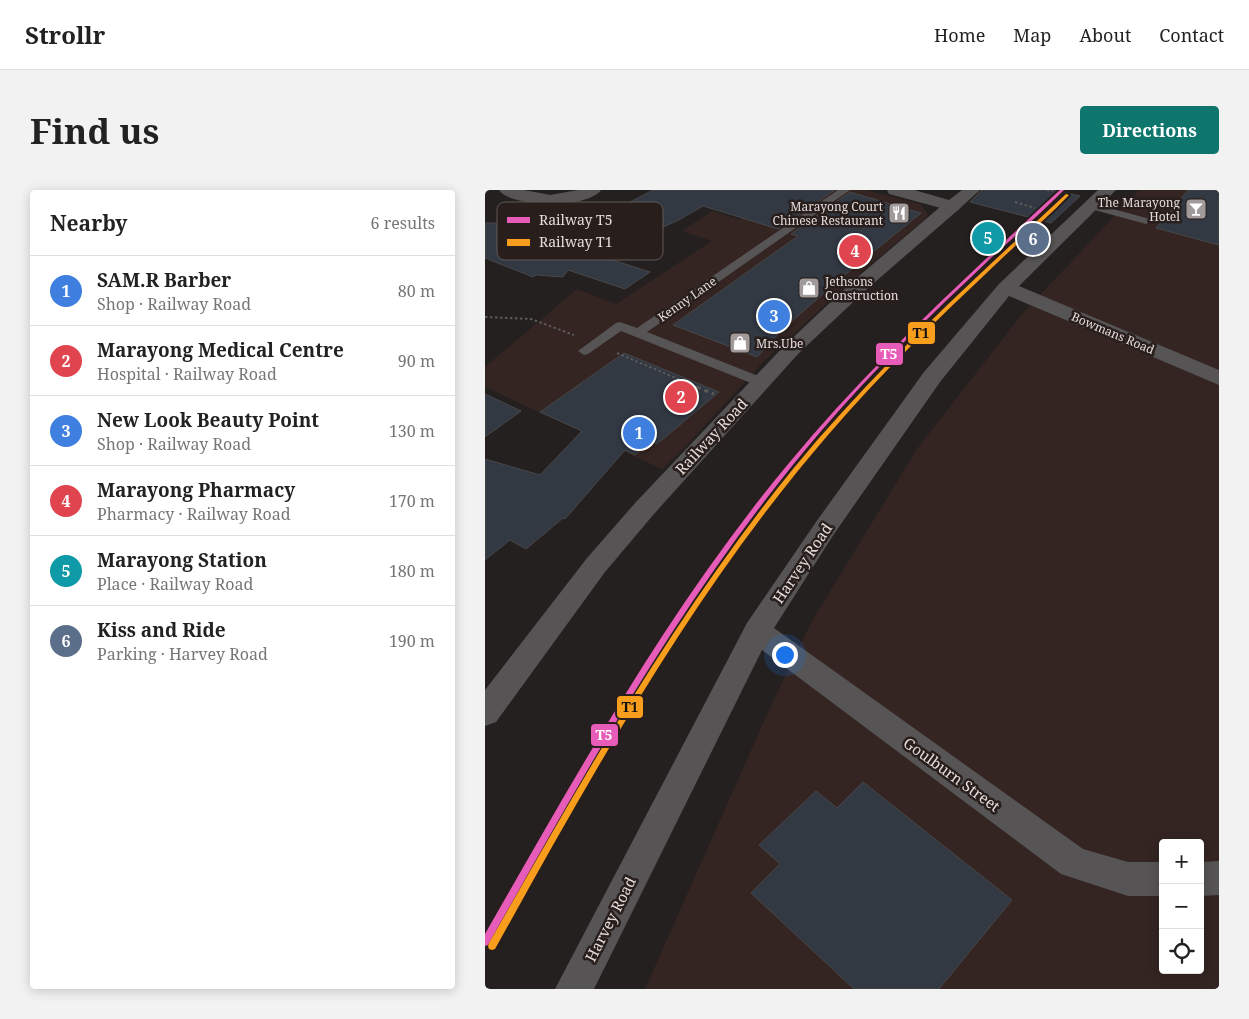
<!DOCTYPE html>
<html lang="en">
<head>
<meta charset="utf-8">
<style>
	:root { --surface:#fff; --page:#f2f2f2; --text:#222; --muted:#767676; --line:#e0e0e0; --accent:#0f766e }
	body { margin:0; font-family:"Noto Serif",serif; background:var(--page); color:var(--text) }
	.controls { position:absolute; right:15px; bottom:15px; display:grid; overflow:hidden; border-radius:5px; box-shadow:0 2px 12px #0003 }
	.controls button { width:45px; height:45px; display:grid; place-items:center; padding:0; border:0; border-bottom:1px solid var(--line); background:var(--surface); color:var(--text); font:25px sans-serif }
	.you { position:absolute; left:299px; top:464px; width:18px; height:18px; margin:-12px; border:4px solid #fff; border-radius:50%; background:#1a73e8; box-shadow:0 0 0 8px #1a73e833 }
	.badge { display:grid; place-items:center; width:32px; height:32px; border-radius:50%; background:var(--accent); color:#fff; font-size:16px; font-weight:700 }
	.pin { position:absolute; translate:-50% -50%; border:2px solid #fff; box-shadow:0 1px 5px #0006 }
	.list { margin:0; padding:0; list-style:none }
	h2 { display:flex; justify-content:space-between; align-items:center; height:65px; margin:0; padding:0 20px; font-size:21px }
	h2 small { font-size:16px; font-weight:400; color:var(--muted) }
	.list li { display:grid; grid-template-columns:32px 1fr auto; gap:15px; align-items:center; box-sizing:border-box; height:70px; padding:0 20px; border-top:1px solid var(--line) }
	.list b { display:block; font-size:19px; white-space:nowrap }
	.list p { margin:0; font-size:16px; white-space:nowrap; color:var(--muted) }
	.list em { font-size:16px; font-style:normal; color:var(--muted) }
	.icon { flex:none; width:28px; height:28px; fill:none; stroke:currentColor; stroke-width:2; stroke-linecap:round; stroke-linejoin:round }
	.map { position:relative; flex:none; width:734px; height:799px; overflow:hidden; border-radius:5px }
	header { display:flex; align-items:center; gap:30px; box-sizing:border-box; height:70px; padding:0 25px; background:var(--surface); border-bottom:1px solid var(--line) }
	header strong { font-size:24px }
	nav { display:flex; gap:28px; margin-inline-start:auto; font-size:18px }
	.intro { display:flex; align-items:center; justify-content:space-between; box-sizing:border-box; height:120px; padding:0 30px }
	h1 { margin:0; font-size:35px }
	.button { padding:12px 22px; border-radius:5px; background:var(--accent); color:#fff; font-size:18px; font-weight:700 }
	main { display:flex; gap:30px; padding:0 30px }
	aside { flex:1; background:var(--surface); border-radius:5px; box-shadow:0 2px 12px #0003 }
	.map>svg:first-child { display:block }
	.built { fill:#342522; fill-rule:evenodd }
	.building { fill:#323943; stroke:#484749 }
	.lines { fill:none; stroke-linecap:round; stroke-linejoin:round }
	.path-far1 { stroke:#5c5a5a; stroke-width:2; stroke-dasharray:2.5 2.5; stroke-linecap:butt }
	.path { stroke:#5c5a5a; stroke-width:3; stroke-dasharray:4 4; stroke-linecap:butt }
	.service { fill:#565454; fill-rule:evenodd }
	.minor { fill:#565454; fill-rule:evenodd }
	.tertiary { fill:#565454; fill-rule:evenodd }
	.rail-1-casing { stroke:#281f1d; stroke-width:4 }
	.rail-2-casing { stroke:#281f1d; stroke-width:4 }
	.rail-1 { fill:#e75cb8; fill-rule:evenodd }
	.rail-2 { fill:#f99d1c; fill-rule:evenodd }
	.labels { text-anchor:middle; dominant-baseline:central; stroke-width:5; stroke-linejoin:round; paint-order:stroke }
	.far-poi-label { font-size:12px; fill:#e3dcdb; stroke:#281f1d; text-anchor:end }
	.far-street-label { font-size:12px; fill:#e3dcdb; stroke:#281f1d }
	.street-label { font-size:15px; fill:#e3dcdb; stroke:#281f1d }
	.key { fill:#281f1d; stroke:#605856; stroke-width:1 }
	.key-label { font-size:14px; fill:#e3dcdb }
	.line-badge { stroke:#281f1d; stroke-width:2 }
	.badge-label { font-size:14px; text-anchor:middle; font-weight:bold; fill:#fff }
	.pale-badge-label { font-size:14px; text-anchor:middle; font-weight:bold; fill:#111 }
</style>
</head>
<body>
<header>
<strong>Strollr</strong>
<nav><a>Home</a><a>Map</a><a>About</a><a>Contact</a></nav>
</header>
<div class="intro"><h1>Find us</h1><a class="button">Directions</a></div>
<main>
<aside>
<h2>Nearby<small>6 results</small></h2>
<ul class="list">
<li><span class="badge" style="background:#3f7fe0">1</span><div><b>SAM.R Barber</b><p>Shop · Railway Road</p></div><em>80 m</em></li>
<li><span class="badge" style="background:#e0444e">2</span><div><b>Marayong Medical Centre</b><p>Hospital · Railway Road</p></div><em>90 m</em></li>
<li><span class="badge" style="background:#3f7fe0">3</span><div><b>New Look Beauty Point</b><p>Shop · Railway Road</p></div><em>130 m</em></li>
<li><span class="badge" style="background:#e0444e">4</span><div><b>Marayong Pharmacy</b><p>Pharmacy · Railway Road</p></div><em>170 m</em></li>
<li><span class="badge" style="background:#0f9aa8">5</span><div><b>Marayong Station</b><p>Place · Railway Road</p></div><em>180 m</em></li>
<li><span class="badge" style="background:#5c6f8a">6</span><div><b>Kiss and Ride</b><p>Parking · Harvey Road</p></div><em>190 m</em></li>
</ul>
</aside>
<div class="map">
<svg width="734" height="799" viewBox="0 0 734 799">
	<rect width="100%" height="100%" fill="#252020"/>
	<path class="built" d="M300,0h81l54,14 8,10 -3,5 -67,56 -95,87 -77,84 -24,23 -177,-82v-20l92,-78 39,15 96,-63 -30,-10 30,-20 28,9z
		M654,0h80v799h-574l123,-277 44,-91 105,-172 105,-135zM678,653h37v127h-37z"/>
	<path class="building" d="M168,0h182l-57,39 -75,-23 -26,15 -80,34 53,17 -25,17 -57,-19 -5,7 -27,-2 -3,2 -48,-19v-35l82,1 22,-9 9,4z
		M497,0h72l26,6 -29,27 -81,-21z
		M703,0h31v55l-63,-17z
		M365,2l71,21 -86,70 -53,47 -25,27 -84,-32 125,-89 -7,-2z
		M139,163l95,39 -62,52 -6,-3 -16,14 -10,-5 -60,69 -2,-1 -37,31 -16,-9 -25,20v-101l55,16 42,-44 -42,-19z
		M0,204l36,17 -36,26z
		M378,592l149,118 -73,89h-85l-103,-96 29,-29 -21,-19 57,-54 21,17z"/>
	<g class="lines">
		<path class="path-far1" d="M562,0l6,1
			M530,12l20,6
			M0,127l46,2 43,16
			M132,163l82,35"/>
		<path class="path" d="M212,197l17,7"/>
		<path class="service" d="M353,0h12l-203,142 119,47 1,3 -1,3h-10l-135,-54 -33,23 -4,1 -6,-4 38,-28 4,-1 17,6z
			M606,13l59,16 1,2 -5,3 -59,-16v-4z"/>
		<path class="minor" d="M14,0h25l26,5 28,-5h23c-13,19 -90,18 -102,0z
			M613,0h18l-97,96 200,84v15l-210,-89 -69,86 -106,152 -60,94 309,221 45,13h35v34h-35l-67,-22 -299,-224 -168,339h-39l192,-366 69,-101 108,-150 75,-88z
			M467,11l6,1 3,4 -3,4 -91,79 -69,65 -144,160 -49,58 -109,150 -11,4v-36l102,-132 49,-56 148,-156 69,-65 93,-79z
			M734,671v34l-19,1v-34z"/>
		<path class="tertiary" d="M402,0h27l35,10 13,-10h18l-22,20 -6,1 -63,-17z"/>
		<g class="rail-1-casing">
			<path id="rail-1" d="M575,0h4c-24,24 -49,46 -74,69 -58,55 -116,110 -168,171 -134,156 -234,337 -334,515l-3,1v-12c93,-162 184,-327 304,-471 82,-99 177,-186 271,-273z"/>
		</g>
		<g class="rail-2-casing">
			<path id="rail-2" d="M581,4l3,1c-23,24 -49,46 -73,69 -58,55 -116,110 -168,171 -134,155 -234,336 -333,514l-3,1 -3,-1 -1,-3 1,-3c93,-163 185,-328 304,-474 82,-100 178,-187 273,-275z"/>
		</g>
		<use href="#rail-1" class="rail-1"/>
		<use href="#rail-2" class="rail-2"/>
	</g>
	<defs>
		<g id="bar-square" transform="scale(1.125)"><rect x="-9" y="-9" width="18" height="18" rx="4" fill="#a09a9a" stroke="#281f1d"/><path d="M-6-5H6L.8 .8V4.5H3.5V6h-7V4.5H-.8V.8Z" fill="#fff"/></g>
		<g id="restaurant-square" transform="scale(1.125)"><rect x="-9" y="-9" width="18" height="18" rx="4" fill="#a09a9a" stroke="#281f1d"/><path d="M-5-6h1v4h1v-4h1v4h1v-4h1v5L-1.5 .5V6h-2V.5L-5-1ZM5-6V6H3V1.5H1.5Q1.5-4 5-6Z" fill="#fff"/></g>
		<g id="shop-square" transform="scale(1.125)"><rect x="-9" y="-9" width="18" height="18" rx="4" fill="#a09a9a" stroke="#281f1d"/><path d="M-5-2.5h2.3a2.7 3.5 0 0 1 5.4 0H5L5.5 6h-11ZM-1.5-2.5h3a1.5 2.3 0 0 0-3 0Z" fill="#fff"/></g>
	</defs>
	<g fill-rule="evenodd">
		<use href="#bar-square" x="711" y="19"/>
		<use href="#restaurant-square" x="414" y="23"/>
		<use href="#shop-square" x="324" y="98"/>
		<use href="#shop-square" x="255" y="153"/>
	</g>
	<g class="labels">
		<g class="far-poi-label">
			<text x="695" y="12">The Marayong<tspan x="695" dy="14">Hotel</tspan></text>
			<text x="398" y="16">Marayong Court<tspan x="398" dy="14">Chinese Restaurant</tspan></text>
			<text x="340" y="91" text-anchor="start">Jethsons<tspan x="340" dy="14">Construction</tspan></text>
			<text x="271" y="153" text-anchor="start">Mrs.Ube</text>
		</g>
		<g class="far-street-label">
			<text transform="translate(202 109) rotate(-35)">Kenny Lane</text>
			<text transform="translate(628 143) rotate(23)">Bowmans Road</text>
		</g>
		<g class="street-label">
			<text transform="translate(226 246) rotate(-47)">Railway Road</text>
			<text transform="translate(317 373) rotate(-56)">Harvey Road</text>
			<text transform="translate(467 584) rotate(36)">Goulburn Street</text>
			<text transform="translate(125 729) rotate(-63)">Harvey Road</text>
		</g>
	</g>
	<rect x="12" y="12" width="166" height="58" rx="8" class="key"/>
	<rect x="22" y="27" width="23" height="6" fill="#e75cb8"/>
	<rect x="22" y="49" width="23" height="7" fill="#f99d1c"/>
	<g class="key-label">
		<text x="54" y="35">Railway T5</text>
		<text x="54" y="57">Railway T1</text>
	</g>
	<g class="line-badge">
		<rect x="422" y="131" width="29" height="24" rx="5" fill="#f99d1c"/>
		<rect x="390" y="152" width="29" height="24" rx="5" fill="#e75cb8"/>
		<rect x="131" y="505" width="28" height="24" rx="5" fill="#f99d1c"/>
		<rect x="105" y="533" width="29" height="24" rx="5" fill="#e75cb8"/>
	</g>
	<g class="badge-label">
		<text x="404" y="169">T5</text>
		<text x="119" y="550">T5</text>
	</g>
	<g class="pale-badge-label">
		<text x="436" y="148">T1</text>
		<text x="145" y="522">T1</text>
	</g>
</svg>
<div class="controls">
<button>+</button>
<button>−</button>
<button><svg class="icon" aria-label="locate" viewBox="0 0 24 24"><circle cx="12" cy="12" r="6"/><path d="M12 2v4M12 18v4M2 12h4M18 12h4"/></svg></button>
</div>
<div class="you"></div>
<div class="pin badge" style="left:154px;top:243px;background:#3f7fe0">1</div>
<div class="pin badge" style="left:196px;top:207px;background:#e0444e">2</div>
<div class="pin badge" style="left:289px;top:126px;background:#3f7fe0">3</div>
<div class="pin badge" style="left:370px;top:61px;background:#e0444e">4</div>
<div class="pin badge" style="left:503px;top:48px;background:#0f9aa8">5</div>
<div class="pin badge" style="left:548px;top:49px;background:#5c6f8a">6</div>
</div>
</main>
</body>
</html>
